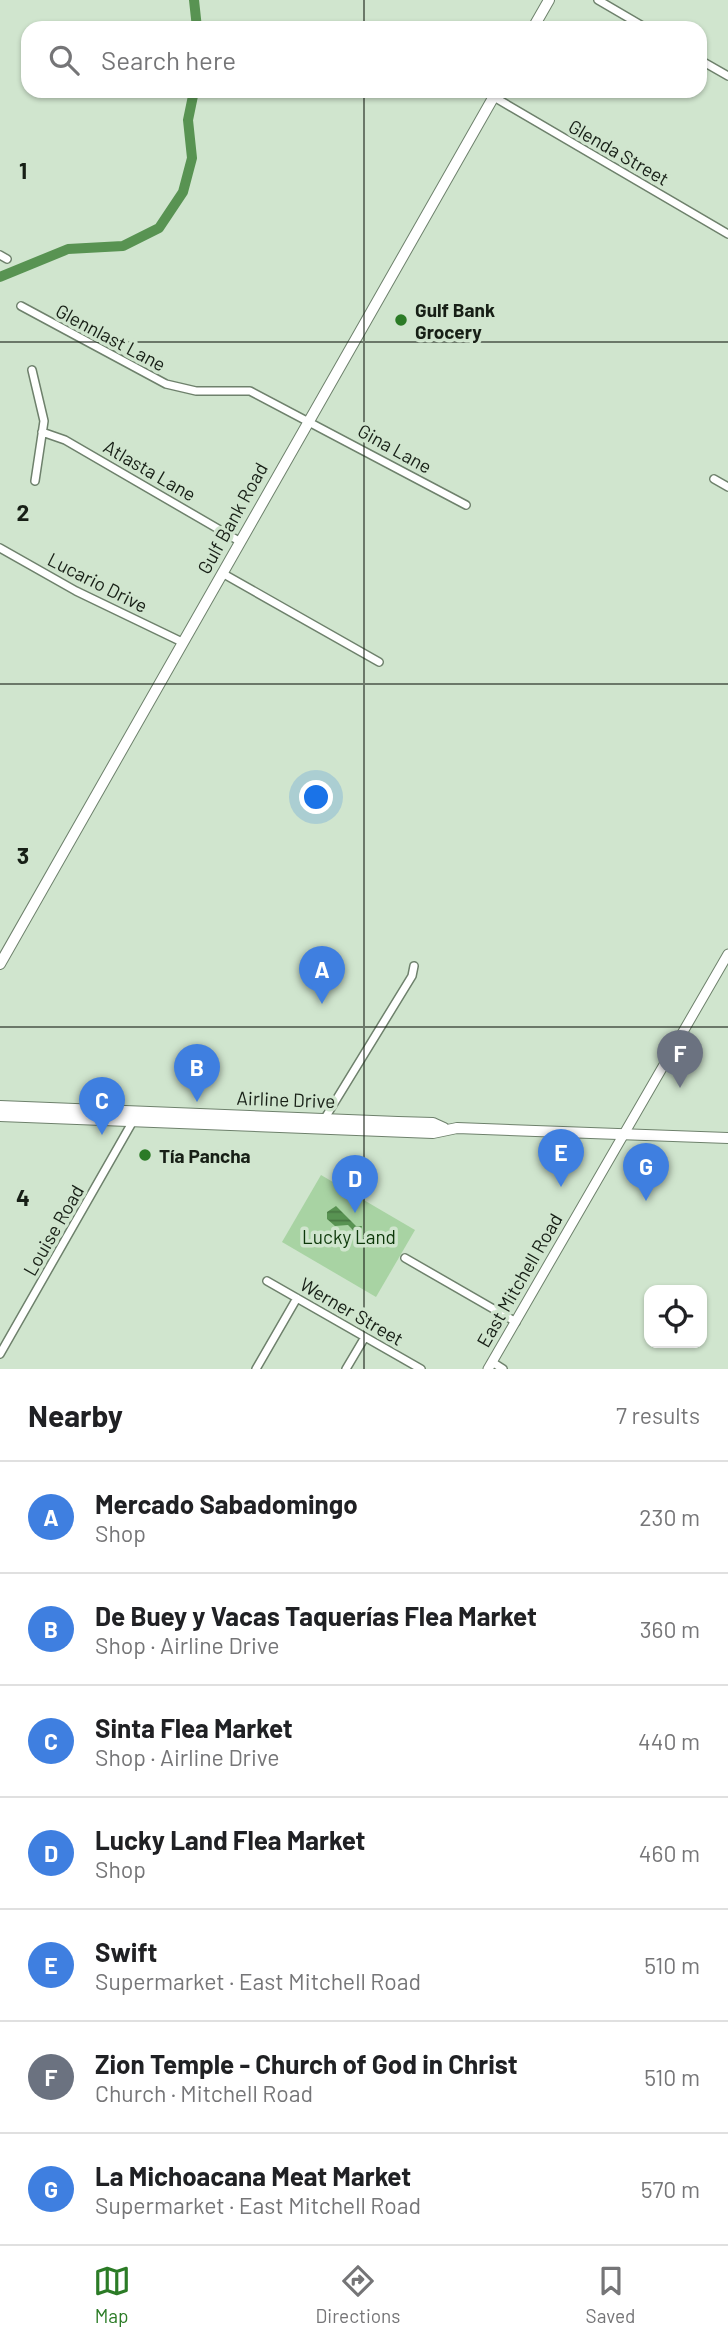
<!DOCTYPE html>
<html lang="en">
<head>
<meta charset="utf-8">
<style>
	:root { --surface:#fff; --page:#f6f6f6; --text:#202124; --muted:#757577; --line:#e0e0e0; --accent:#2b7b26 }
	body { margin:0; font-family:Barlow,sans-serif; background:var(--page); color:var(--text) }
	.controls { position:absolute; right:21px; bottom:21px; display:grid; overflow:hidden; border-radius:14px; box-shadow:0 2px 5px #0004 }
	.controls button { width:63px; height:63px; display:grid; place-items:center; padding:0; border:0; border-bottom:2px solid var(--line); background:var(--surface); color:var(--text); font:35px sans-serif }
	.you { position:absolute; left:317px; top:798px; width:24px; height:24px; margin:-18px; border:5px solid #fff; border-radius:50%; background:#1a73e8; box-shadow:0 0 0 10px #1a73e833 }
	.badge { display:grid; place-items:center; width:46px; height:46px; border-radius:50%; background:var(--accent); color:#fff; font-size:23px; font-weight:700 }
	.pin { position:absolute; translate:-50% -58px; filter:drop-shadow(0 2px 4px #0008) }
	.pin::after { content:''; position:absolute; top:37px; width:24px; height:21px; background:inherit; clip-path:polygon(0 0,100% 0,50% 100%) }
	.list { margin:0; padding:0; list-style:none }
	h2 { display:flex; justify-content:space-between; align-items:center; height:91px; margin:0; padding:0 28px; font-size:30px }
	h2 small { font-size:23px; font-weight:400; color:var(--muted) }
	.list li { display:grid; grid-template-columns:46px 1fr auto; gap:21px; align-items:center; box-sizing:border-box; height:112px; padding:0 28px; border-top:2px solid var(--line) }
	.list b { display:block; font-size:26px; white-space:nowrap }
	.list p { margin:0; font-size:23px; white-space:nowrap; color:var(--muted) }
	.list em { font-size:23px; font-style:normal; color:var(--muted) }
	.icon { flex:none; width:38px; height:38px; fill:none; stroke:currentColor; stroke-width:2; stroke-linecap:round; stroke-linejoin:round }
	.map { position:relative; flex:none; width:728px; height:1369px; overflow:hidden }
	.search { position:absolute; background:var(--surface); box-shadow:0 2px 5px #0004; left:21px; right:21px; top:21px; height:77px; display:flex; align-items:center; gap:18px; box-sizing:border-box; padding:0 24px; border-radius:21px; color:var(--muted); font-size:26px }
	.sheet { height:875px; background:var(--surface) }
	nav { display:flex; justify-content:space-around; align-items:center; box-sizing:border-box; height:98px; border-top:2px solid var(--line); background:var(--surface); font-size:19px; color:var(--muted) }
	nav a { display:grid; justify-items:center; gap:4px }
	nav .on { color:var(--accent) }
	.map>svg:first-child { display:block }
	.green { fill:#a8d3a3 }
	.water { fill:url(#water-rules) }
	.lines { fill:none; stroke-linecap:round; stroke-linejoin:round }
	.river { stroke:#589352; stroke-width:10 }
	.minor-casing { stroke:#6e816c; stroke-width:10 }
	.tertiary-casing { stroke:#6e816c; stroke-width:11 }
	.secondary-casing { stroke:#6e816c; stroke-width:12 }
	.minor { stroke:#fff; stroke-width:7 }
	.tertiary { stroke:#fff; stroke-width:9 }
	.secondary { stroke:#fff; stroke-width:10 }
	.grid { fill:none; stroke:#171f16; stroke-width:2; stroke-opacity:0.55 }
	.poi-dot { fill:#2b7b26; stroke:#d0e5ce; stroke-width:2.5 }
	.labels { text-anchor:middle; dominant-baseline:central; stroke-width:7; stroke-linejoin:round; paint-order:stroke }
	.street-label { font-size:19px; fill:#171f16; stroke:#d0e5ce }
	.poi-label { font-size:19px; font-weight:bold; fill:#171f16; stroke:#d0e5ce; text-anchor:start }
	.park-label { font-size:19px; fill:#0d380a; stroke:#d0e5ce }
	.grid-label { font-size:23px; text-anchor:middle; font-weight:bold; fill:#171f16; stroke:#d0e5ce; stroke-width:7; stroke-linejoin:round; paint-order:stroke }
</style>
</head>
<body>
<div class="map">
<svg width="728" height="1369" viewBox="0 0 728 1369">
	<defs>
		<pattern id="water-rules" width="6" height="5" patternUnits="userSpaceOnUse" patternTransform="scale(1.75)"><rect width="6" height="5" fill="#589352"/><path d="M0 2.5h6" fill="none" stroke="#487743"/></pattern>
	</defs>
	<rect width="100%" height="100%" fill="#d0e5ce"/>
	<path class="green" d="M321,1175l94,55 -39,67 -94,-55z"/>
	<path class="water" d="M336,1206l20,20h6l-2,6h-5l-7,-7 -13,1 -8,-7v-7z"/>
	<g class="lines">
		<path class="river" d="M194,0l3,28
			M0,277l68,-28 55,-3 36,-18 24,-36 9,-34 -4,-38 6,-29"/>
		<g class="minor-casing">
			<path id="minor" d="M598,0l48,28
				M700,60l28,16
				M494,97l234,137
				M0,255l7,4
				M21,306l145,78 30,7h54l216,114
				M32,370l12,51 -9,60
				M42,432l23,8 174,101
				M714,479l14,8
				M0,548l76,43 106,51
				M222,573l157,89
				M325,1118l87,-142 2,-10
				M405,1258l111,64
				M267,1281l154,88
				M0,1354l133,-233
				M492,1362l11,7
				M256,1369l41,-71
				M346,1369l19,-32"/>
		</g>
		<g class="tertiary-casing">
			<path id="tertiary" d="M488,1369l240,-415"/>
		</g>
		<g class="secondary-casing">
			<path id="secondary" d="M533,28l16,-28
				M0,964l497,-873
				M0,1106l398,16 35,1 11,5
				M0,1116l433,17 24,-5 271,10"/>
		</g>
		<use href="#minor" class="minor"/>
		<use href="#tertiary" class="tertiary"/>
		<use href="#secondary" class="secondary"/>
	</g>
	<path class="grid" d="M364,0v28M364,91v1278M0,342h728M0,684h728M0,1027h728"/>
	<g class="poi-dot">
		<circle cx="401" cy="320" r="7"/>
		<circle cx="145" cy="1155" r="7"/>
	</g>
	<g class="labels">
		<g class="street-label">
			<text transform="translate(619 152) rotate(30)">Glenda Street</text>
			<text transform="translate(111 337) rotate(28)">Glennlast Lane</text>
			<text transform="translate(395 448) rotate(29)">Gina Lane</text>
			<text transform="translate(150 470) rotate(30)">Atlasta Lane</text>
			<text transform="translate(232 518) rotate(-61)">Gulf Bank Road</text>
			<text transform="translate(98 582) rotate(27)">Lucario Drive</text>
			<text transform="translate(286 1099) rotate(2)">Airline Drive</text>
			<text transform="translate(53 1230) rotate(-60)">Louise Road</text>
			<text transform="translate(519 1280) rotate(-60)">East Mitchell Road</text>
			<text transform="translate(352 1311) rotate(30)">Werner Street</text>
		</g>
		<g class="poi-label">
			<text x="415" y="309">Gulf Bank<tspan x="415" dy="22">Grocery</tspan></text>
			<text x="159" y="1155">Tía Pancha</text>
		</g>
		<g class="park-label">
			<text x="349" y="1236">Lucky Land</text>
		</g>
	</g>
	<g class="grid-label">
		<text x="23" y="179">1</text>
		<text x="23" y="521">2</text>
		<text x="23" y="864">3</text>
		<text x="23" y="1206">4</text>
	</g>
</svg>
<div class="controls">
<button><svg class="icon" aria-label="locate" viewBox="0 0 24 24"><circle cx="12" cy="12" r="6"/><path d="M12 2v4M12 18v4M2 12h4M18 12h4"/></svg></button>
</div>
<div class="you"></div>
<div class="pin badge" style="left:322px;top:1004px;background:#3f7fe0">A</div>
<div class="pin badge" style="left:197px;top:1102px;background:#3f7fe0">B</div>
<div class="pin badge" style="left:102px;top:1135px;background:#3f7fe0">C</div>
<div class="pin badge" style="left:355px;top:1213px;background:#3f7fe0">D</div>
<div class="pin badge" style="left:561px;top:1187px;background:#3f7fe0">E</div>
<div class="pin badge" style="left:680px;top:1088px;background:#6b7280">F</div>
<div class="pin badge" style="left:646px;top:1201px;background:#3f7fe0">G</div>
<div class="search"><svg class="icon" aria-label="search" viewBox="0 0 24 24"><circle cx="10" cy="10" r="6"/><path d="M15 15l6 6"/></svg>Search here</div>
</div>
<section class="sheet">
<h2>Nearby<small>7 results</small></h2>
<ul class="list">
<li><span class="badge" style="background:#3f7fe0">A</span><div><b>Mercado Sabadomingo</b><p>Shop</p></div><em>230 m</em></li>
<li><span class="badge" style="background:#3f7fe0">B</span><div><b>De Buey y Vacas Taquerías Flea Market</b><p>Shop · Airline Drive</p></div><em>360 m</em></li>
<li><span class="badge" style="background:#3f7fe0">C</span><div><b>Sinta Flea Market</b><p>Shop · Airline Drive</p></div><em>440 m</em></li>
<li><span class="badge" style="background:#3f7fe0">D</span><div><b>Lucky Land Flea Market</b><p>Shop</p></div><em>460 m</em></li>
<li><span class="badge" style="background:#3f7fe0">E</span><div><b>Swift</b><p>Supermarket · East Mitchell Road</p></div><em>510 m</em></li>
<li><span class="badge" style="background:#6b7280">F</span><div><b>Zion Temple - Church of God in Christ</b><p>Church · Mitchell Road</p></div><em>510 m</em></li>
<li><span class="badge" style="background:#3f7fe0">G</span><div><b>La Michoacana Meat Market</b><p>Supermarket · East Mitchell Road</p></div><em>570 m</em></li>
</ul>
</section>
<nav>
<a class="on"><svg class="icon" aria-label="map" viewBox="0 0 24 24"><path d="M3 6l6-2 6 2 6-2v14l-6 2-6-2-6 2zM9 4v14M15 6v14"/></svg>Map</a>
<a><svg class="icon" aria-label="directions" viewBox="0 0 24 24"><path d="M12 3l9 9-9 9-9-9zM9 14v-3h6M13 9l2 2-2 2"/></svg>Directions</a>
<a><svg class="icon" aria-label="saved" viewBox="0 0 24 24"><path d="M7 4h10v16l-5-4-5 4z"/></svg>Saved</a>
</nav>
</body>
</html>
